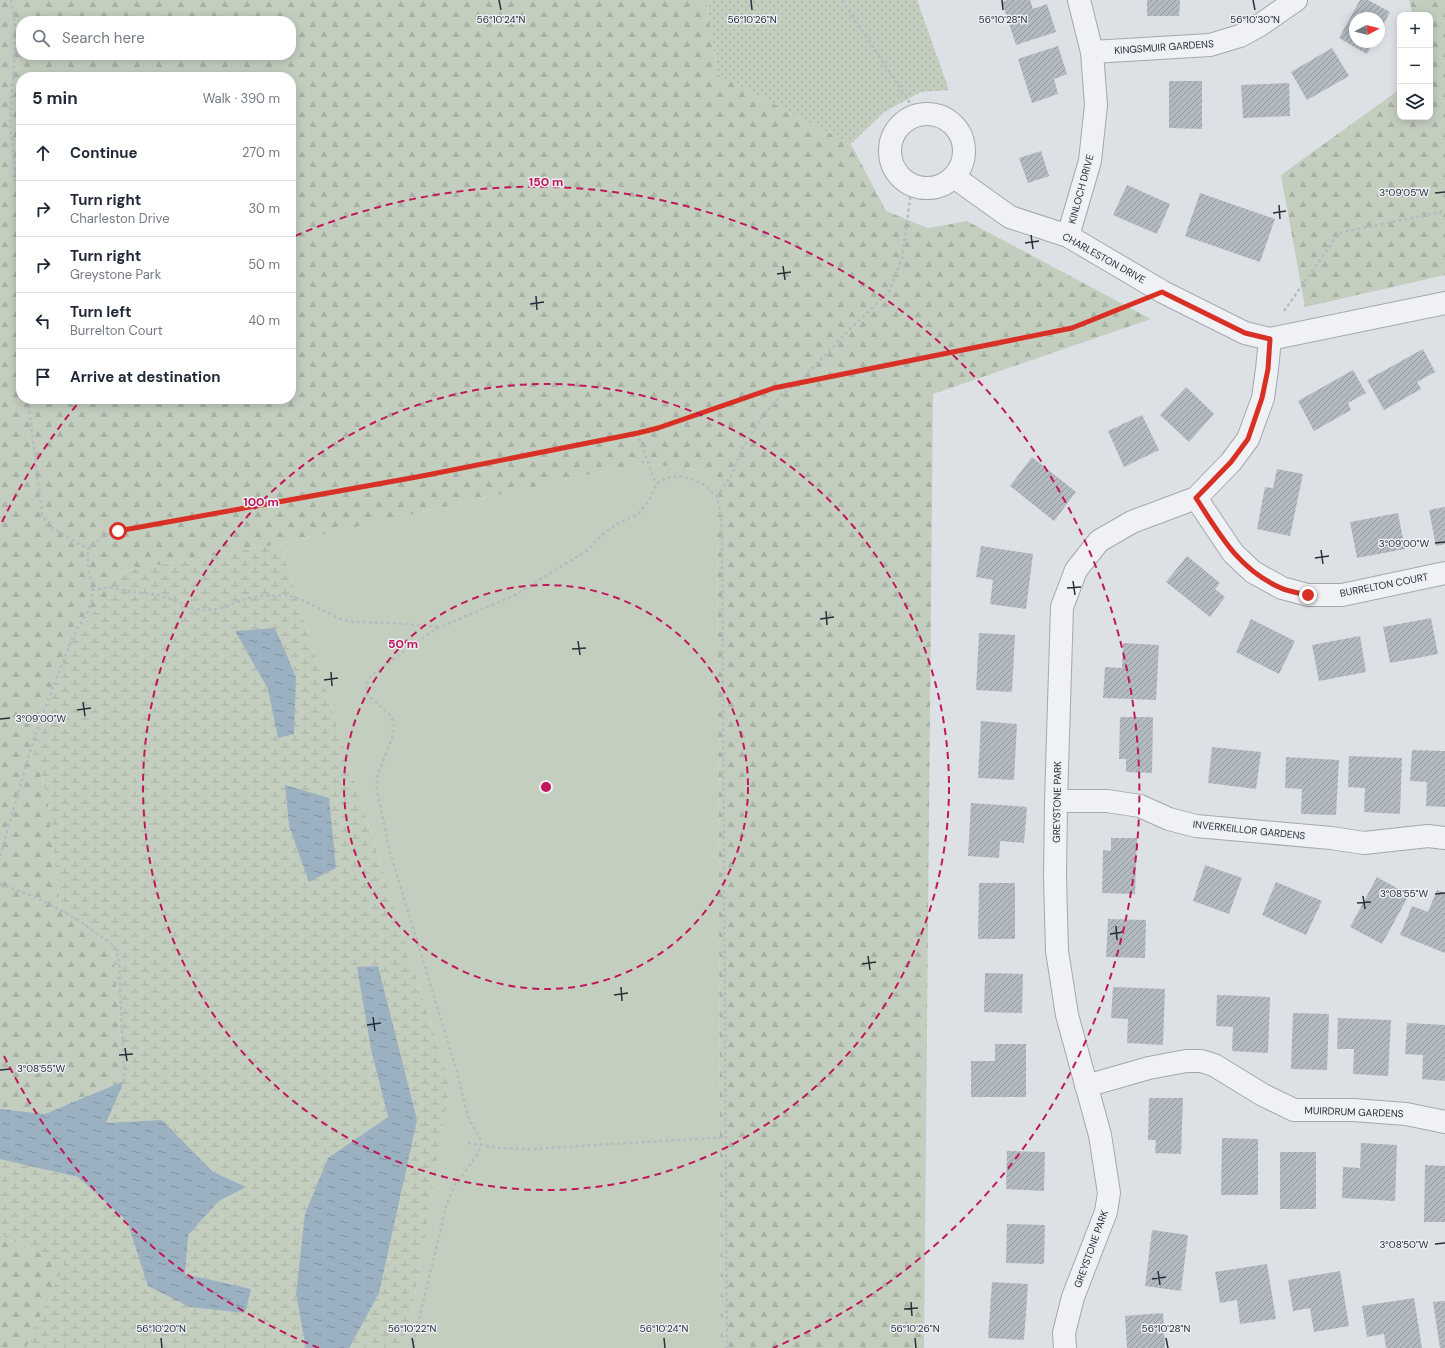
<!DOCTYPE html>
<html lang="en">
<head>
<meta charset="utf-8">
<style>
	:root { --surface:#fff; --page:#f2f2f3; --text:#1f2937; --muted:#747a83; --line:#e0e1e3 }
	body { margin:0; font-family:"DM Sans",sans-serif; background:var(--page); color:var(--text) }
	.controls { position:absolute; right:12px; top:12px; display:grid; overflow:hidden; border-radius:8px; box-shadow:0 2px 10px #0003 }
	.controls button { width:36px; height:36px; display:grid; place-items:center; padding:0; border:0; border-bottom:1px solid var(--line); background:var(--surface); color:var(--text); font:20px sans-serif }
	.compass { position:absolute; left:1349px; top:12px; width:36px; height:36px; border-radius:50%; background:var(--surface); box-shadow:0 2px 10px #0003; rotate:83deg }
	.stop { position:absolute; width:12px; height:12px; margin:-9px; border:3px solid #d93025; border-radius:50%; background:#fff }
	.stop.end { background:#d93025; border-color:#fff; box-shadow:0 1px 4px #0008 }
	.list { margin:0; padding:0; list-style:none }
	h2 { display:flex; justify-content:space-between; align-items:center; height:52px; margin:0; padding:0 16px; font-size:17px }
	h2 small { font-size:13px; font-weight:400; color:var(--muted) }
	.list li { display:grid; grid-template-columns:26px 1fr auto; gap:12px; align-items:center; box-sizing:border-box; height:56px; padding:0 16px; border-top:1px solid var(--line) }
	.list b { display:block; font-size:15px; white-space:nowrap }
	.list p { margin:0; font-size:13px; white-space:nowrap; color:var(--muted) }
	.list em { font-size:13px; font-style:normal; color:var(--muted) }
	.icon { flex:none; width:22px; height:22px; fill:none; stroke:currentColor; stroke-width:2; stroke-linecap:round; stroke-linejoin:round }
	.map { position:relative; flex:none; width:1445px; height:1348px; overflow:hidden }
	.search { position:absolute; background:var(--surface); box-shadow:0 2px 10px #0003; left:16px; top:16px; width:280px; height:44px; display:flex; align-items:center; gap:10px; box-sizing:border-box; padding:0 14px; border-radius:16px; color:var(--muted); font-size:15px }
	.panel { position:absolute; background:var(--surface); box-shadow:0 2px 10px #0003; left:16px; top:72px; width:280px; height:332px; border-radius:16px }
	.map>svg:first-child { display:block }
	.grass { fill:#c4cebf }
	.forest { fill:url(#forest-firs); fill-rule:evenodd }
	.wetland { fill:url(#wetland-marsh) }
	.park { fill:url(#park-dots) }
	.water { fill:url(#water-ripples) }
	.building { fill:url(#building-hatch) }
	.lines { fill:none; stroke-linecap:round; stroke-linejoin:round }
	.minor-casing { stroke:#a3a8ae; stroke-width:24 }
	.path { stroke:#b7bbc0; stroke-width:2.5; stroke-dasharray:3 3; stroke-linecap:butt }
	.minor { stroke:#eff1f4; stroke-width:22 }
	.route { stroke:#d93025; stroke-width:5 }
	.ticks { fill:none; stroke:#28303a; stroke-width:1.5 }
	.ring { fill:none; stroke:#c2185b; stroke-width:2; stroke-dasharray:7 5 }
	.labels { text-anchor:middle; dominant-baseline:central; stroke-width:3; stroke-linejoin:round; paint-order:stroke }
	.street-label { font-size:10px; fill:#28303a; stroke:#eceff3 }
	.ticks-label { font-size:10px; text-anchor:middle; fill:#28303a; stroke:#eceff3; stroke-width:3; stroke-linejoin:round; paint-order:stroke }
	.centre { fill:#c2185b; stroke:#eceff3; stroke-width:2 }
	.ring-label { font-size:12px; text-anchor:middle; font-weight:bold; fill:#c2185b; stroke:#eceff3; stroke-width:3; stroke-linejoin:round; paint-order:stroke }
</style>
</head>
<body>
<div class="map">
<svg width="1445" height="1348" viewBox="0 0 1445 1348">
	<defs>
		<pattern id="forest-firs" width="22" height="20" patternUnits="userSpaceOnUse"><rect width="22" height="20" fill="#c4cebf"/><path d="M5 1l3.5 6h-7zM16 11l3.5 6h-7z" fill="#a8b1a5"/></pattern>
		<pattern id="wetland-marsh" width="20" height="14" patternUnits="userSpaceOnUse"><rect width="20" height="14" fill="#c4cebf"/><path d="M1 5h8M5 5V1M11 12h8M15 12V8" fill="none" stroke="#a8b1a5"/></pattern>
		<pattern id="park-dots" width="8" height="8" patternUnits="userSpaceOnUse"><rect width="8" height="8" fill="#c4cebf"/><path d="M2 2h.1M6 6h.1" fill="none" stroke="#a8b1a5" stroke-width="1.8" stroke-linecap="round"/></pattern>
		<pattern id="water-ripples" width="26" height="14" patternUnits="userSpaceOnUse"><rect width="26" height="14" fill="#9bb1c2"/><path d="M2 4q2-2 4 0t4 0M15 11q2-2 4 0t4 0" fill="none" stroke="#7e909f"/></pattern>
		<pattern id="building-hatch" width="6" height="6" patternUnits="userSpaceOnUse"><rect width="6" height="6" fill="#b4bac1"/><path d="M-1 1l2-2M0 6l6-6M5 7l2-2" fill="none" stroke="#92989e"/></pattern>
	</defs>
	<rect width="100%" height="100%" fill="#dde1e5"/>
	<path class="grass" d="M640,463l77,9 4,876h-320l12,-40 37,-224 -170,-540z"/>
	<path class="forest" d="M0,0h706l12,75 133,69 35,67 42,17 39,-7 184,98 -218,75 -9,954h-203l-4,-876 -77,-9 -360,81 -156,27 -21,32 -29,31 -29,74 -13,37 15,51 14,115 52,34 11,136 -79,33 -45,-5zM21,21h270v34h-270zM21,77h270v322h-270z
		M1409,0h36v275l-140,32 -24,-132 119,-86v28h30v-102h-17z
		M0,1235l65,29 -39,84h-26z"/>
	<path class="wetland" d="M280,544l170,540 -37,224 -12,40h-375l38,-84 -64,-29v-126l45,5 79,-33 -11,-136 -52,-34 -14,-115 -15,-51 13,-37 29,-74 29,-31 21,-32z"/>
	<path class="park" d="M706,0h211l32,90 -28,2 -37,20 -33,32 -133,-69z"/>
	<path class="water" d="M275,628l21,49 -2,57 -16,4 -10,-49 -33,-58z
		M285,785l44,13 7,70 -27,14 -20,-56z
		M378,966l39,154 -38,173 -30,55h-43l-10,-54 9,-80 23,-56 60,-41 -17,-68 -14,-82z
		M124,1081l-18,42 56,-3 51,52 33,15 -27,14 -31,34 -3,39 66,15 -6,24 -55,-6 -42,-21 -21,-65 -49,-44 -78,-18v-50l45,5z"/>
	<path class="building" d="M1008,0h22l3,9 14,-5 9,28 -40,13 -14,-43z
		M1147,0h33l-1,16h-32z
		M1360,0h8l22,12 -11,21v-15h-24v24h19l-7,12 -28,-16z
		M1058,46l9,28 -13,5 4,15 -26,9 -14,-44z
		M1332,48l17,28 -42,24 -16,-28z
		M1169,81h33v48l-33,-1z
		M1289,83l1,33 -47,2 -2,-33z
		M1041,151l8,25 -21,7 -9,-25z
		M1127,185l43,19 -13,30 -44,-19z
		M1200,193l75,26 -15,43 -75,-26z
		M1423,349l12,23 -18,10 4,7 -37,21 -17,-30z
		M1353,370l13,23 -18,10 3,7 -37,21 -16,-30z
		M1186,387l28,27 -25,28 -29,-27z
		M1142,415l17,35 -35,17 -16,-36z
		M1032,457l44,35 -22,29 -44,-35z
		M1277,469l26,5 -13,62 -33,-7 8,-42 8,1z
		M1445,507v37l-9,2 -7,-36z
		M1398,513l7,36 -48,9 -7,-36z
		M981,546l52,8 -7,55 -36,-5 3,-24 -17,-3z
		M1187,556l33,27 -5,6 10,8 -15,20 -44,-35z
		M1431,618l7,36 -48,9 -7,-36z
		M1251,619l44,22 -16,33 -43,-22z
		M979,633l36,2 -3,57 -36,-2z
		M1360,636l6,36 -47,9 -7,-36z
		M1123,643l36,2 -3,55 -53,-2 2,-31 17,1z
		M1120,717h33l-1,56 -26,-1v-13h-7z
		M981,721l36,3 -3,56 -36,-2z
		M1212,747l49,5 -5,37 -48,-6z
		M1412,750l33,1v56l-19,-1 1,-24 -17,-1z
		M1349,756l53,2 -2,56 -36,-2 1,-24 -17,-1z
		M1286,757l53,3 -3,55 -35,-1 1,-25 -17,-1z
		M971,803l56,4 -3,36 -24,-2 -1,17 -31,-2z
		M1111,838h26l-2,56 -33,-1 1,-43 8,1z
		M1205,865l37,13 -13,36 -36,-13z
		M1377,877l32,18 -27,49 -32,-17z
		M1276,882l46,19 -16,34 -44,-20z
		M979,883h36v56h-37z
		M1437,890l8,3v60l-45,-18 12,-29 16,6z
		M1108,919l38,1 -1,38 -39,-1z
		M985,973l38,1 -1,39 -38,-1z
		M1113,987l52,2 -2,56 -36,-2 1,-24 -17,-1z
		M1217,995l53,2 -2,56 -36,-2 1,-24 -17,-1z
		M1293,1013l36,1 -2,56 -36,-1z
		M1338,1018l53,2 -3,56 -35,-2 1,-25h-17z
		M1407,1023l38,2v56l-23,-2 1,-24 -18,-1z
		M995,1044h31v53h-55v-36h24z
		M1149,1098h34l-2,56 -26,-1 1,-13h-8z
		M1222,1138l36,1v56h-37z
		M1361,1143l36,2 -2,56 -53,-3 1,-31 17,1z
		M1007,1151l38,1 -1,39 -38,-2z
		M1280,1152h36v57h-36z
		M1425,1165l20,1v56h-21z
		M1007,1224l38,1 -1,39 -38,-1z
		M1152,1230l36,5 -7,56 -36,-5z
		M1267,1264l9,55 -36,5 -3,-24 -17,3 -5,-31z
		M1340,1271l9,55 -35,6 -4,-24 -17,3 -5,-31z
		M992,1282l36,2 -4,56 -36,-2z
		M1414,1298l8,50h-36l-2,-14 -17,3 -5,-31z
		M1445,1301v47h-5l-7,-46z
		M1163,1313l2,35h-38l-2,-32z"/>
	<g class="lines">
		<g class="minor-casing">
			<path id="minor" d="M1092,52l118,-7 30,-9 20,-11 36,-25
				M890 151a37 37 0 1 1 74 0a37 37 0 1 1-74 0Z
				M954,177l56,40 58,19 95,56 82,41 25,6 175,-36
				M1068,236l22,-75 6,-56 -4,-53 -13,-52
				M1196,498l37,55 20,19 29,16 26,7h34l103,-22
				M1056,801h51l33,5 29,13 27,7 135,12 33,5 64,-7 17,2
				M1086,1086l63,-18 37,-7h15l13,4 49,30 31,15h59l53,4 39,8
				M1065,1348l-1,-15 9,-36 33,-85 3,-19 -9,-58 -33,-120 -10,-64 -2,-74 1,-76 6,-194 14,-37 23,-29 33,-19 64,-24 35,-36 17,-23 15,-41 4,-29 3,-30"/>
		</g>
		<path class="path" d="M11,0l5,33 -6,91 11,104
			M842,0l76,115
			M1284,311l55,-78 106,-22
			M28,399l14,115 6,11 40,24
			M637,433l19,51
			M717,497l14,-21 10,-25 21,-34 20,-23 16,-11 54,-56 37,-35 13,-33 10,-74
			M92,590l17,-3 23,5 23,2 13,4 24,10 9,2h11l14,-4 23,-8 13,-2 25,-1 15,5 39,19 14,3 39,1 46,4
			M0,856l32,-111 13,-37 29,-74 12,-19 6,-16v-15l-4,-17v-18l14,-12 16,-6 304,-55 215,-43 21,-5 116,-40 298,-60 60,-24
			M0,884l38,14 40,22 35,25 6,15 5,121
			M468,1143l33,5 29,1 197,-12
			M412,1348l35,-145 8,-18 22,-30 4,-10v-5l-10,-17 -5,-14 -9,-37 -67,-220 -13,-62v-13l15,-39 2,-13 -3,-9 -24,-22 -1,-9 5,-9 44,-33 21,-14 79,-34 73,-45 15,-16 14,-10 21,-10 12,-15 6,-15 11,-6 11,-2 12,2 15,7 12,12 3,15 2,22 5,814"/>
		<use href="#minor" class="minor"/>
	</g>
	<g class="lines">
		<path class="route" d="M118,531l304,-55 216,-43 20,-5 116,-40 298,-60 90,-36 83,41 25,6 -2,30 -6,29 -14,41 -17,23 -35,36c24,37 43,72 85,90 8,4 19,5 27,7"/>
	</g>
	<path class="ticks" d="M499,0l2,10M751,0l1,10M1002,0l1,10M1253,0l2,10M1435,193l10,-1M1279,205l1,14M1273,213l13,-2M1031,235l2,14M1025,243l14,-2M783,266l2,14M777,274l14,-2M536,296l1,14M530,304l14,-2M1435,543l10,-1M1321,550l2,14M1315,558l14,-2M1073,581l2,14M1067,588l14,-1M826,611l1,14M820,619l14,-2M578,641l2,14M572,649l14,-1M331,672l1,14M324,680l14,-2M83,702l2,14M77,710l14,-2M0,719l10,-1M1435,894l10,-1M1363,896l2,13M1357,903l14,-1M1116,926l1,14M1110,934l14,-2M868,956l2,14M862,964l14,-2M621,987l1,14M614,995l14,-2M373,1017l2,14M367,1025l14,-2M125,1048l2,13M119,1055l14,-1M0,1070l10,-1M1435,1244l10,-1M1158,1271l2,14M1152,1279l14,-2M911,1302l1,14M904,1309l14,-1M161,1338l1,10M412,1338l2,10M664,1338l1,10M915,1338l1,10M1166,1338l2,10"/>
	<g class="ring">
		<circle cx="546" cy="787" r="202"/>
		<circle cx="546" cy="787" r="403"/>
		<path d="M319 1348A605 605 0 0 1 2 1052M2 522A605 605 0 0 1 79 402M295 236A605 605 0 1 1 773 1348"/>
	</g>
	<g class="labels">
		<g class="street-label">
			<text transform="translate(1164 47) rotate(-4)">KINGSMUIR GARDENS</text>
			<text transform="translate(1081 189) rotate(-75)">KINLOCH DRIVE</text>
			<text transform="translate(1104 258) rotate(29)">CHARLESTON DRIVE</text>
			<text transform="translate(1384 585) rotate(-11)">BURRELTON COURT</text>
			<text transform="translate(1057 802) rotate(-89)">GREYSTONE PARK</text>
			<text transform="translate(1249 830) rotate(6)">INVERKEILLOR GARDENS</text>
			<text transform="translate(1354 1112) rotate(2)">MUIRDRUM GARDENS</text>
			<text transform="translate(1091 1249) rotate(-70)">GREYSTONE PARK</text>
		</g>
	</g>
	<g class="ticks-label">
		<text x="1003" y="23">56°10'28"N</text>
		<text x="501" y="23">56°10'24"N</text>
		<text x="752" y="23">56°10'26"N</text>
		<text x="1255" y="23">56°10'30"N</text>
		<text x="1404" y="196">3°09'05"W</text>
		<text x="1404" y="547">3°09'00"W</text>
		<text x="41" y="722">3°09'00"W</text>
		<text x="1404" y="897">3°08'55"W</text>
		<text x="41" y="1072">3°08'55"W</text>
		<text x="1404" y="1248">3°08'50"W</text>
		<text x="161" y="1332">56°10'20"N</text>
		<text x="412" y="1332">56°10'22"N</text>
		<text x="664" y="1332">56°10'24"N</text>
		<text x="915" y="1332">56°10'26"N</text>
		<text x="1166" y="1332">56°10'28"N</text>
	</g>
	<circle cx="546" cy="787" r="6" class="centre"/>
	<g class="ring-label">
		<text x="546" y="186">150 m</text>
		<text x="261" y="506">100 m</text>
		<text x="403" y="648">50 m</text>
	</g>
</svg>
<div class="controls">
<button>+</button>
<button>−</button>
<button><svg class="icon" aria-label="layers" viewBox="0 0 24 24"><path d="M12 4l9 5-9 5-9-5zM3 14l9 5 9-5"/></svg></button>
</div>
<svg class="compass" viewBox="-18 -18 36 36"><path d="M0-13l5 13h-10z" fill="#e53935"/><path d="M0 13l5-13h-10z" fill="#747a83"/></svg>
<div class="stop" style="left:118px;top:531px"></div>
<div class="stop end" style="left:1308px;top:595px"></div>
<div class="search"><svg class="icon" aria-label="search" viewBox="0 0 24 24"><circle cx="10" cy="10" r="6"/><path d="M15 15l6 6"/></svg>Search here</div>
<section class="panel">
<h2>5 min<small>Walk · 390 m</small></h2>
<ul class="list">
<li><svg class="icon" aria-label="ahead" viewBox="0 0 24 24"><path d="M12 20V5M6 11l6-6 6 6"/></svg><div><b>Continue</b></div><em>270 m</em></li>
<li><svg class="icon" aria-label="right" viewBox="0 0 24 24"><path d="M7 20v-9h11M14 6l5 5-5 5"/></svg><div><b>Turn right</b><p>Charleston Drive</p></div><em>30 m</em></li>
<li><svg class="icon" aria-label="right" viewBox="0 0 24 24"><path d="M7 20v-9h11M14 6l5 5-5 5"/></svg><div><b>Turn right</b><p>Greystone Park</p></div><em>50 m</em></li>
<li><svg class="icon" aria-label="left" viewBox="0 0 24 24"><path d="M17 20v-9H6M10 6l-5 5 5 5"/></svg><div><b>Turn left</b><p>Burrelton Court</p></div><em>40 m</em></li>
<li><svg class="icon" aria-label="arrive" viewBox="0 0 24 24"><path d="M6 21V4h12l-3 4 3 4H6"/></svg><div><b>Arrive at destination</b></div></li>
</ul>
</section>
</div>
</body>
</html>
